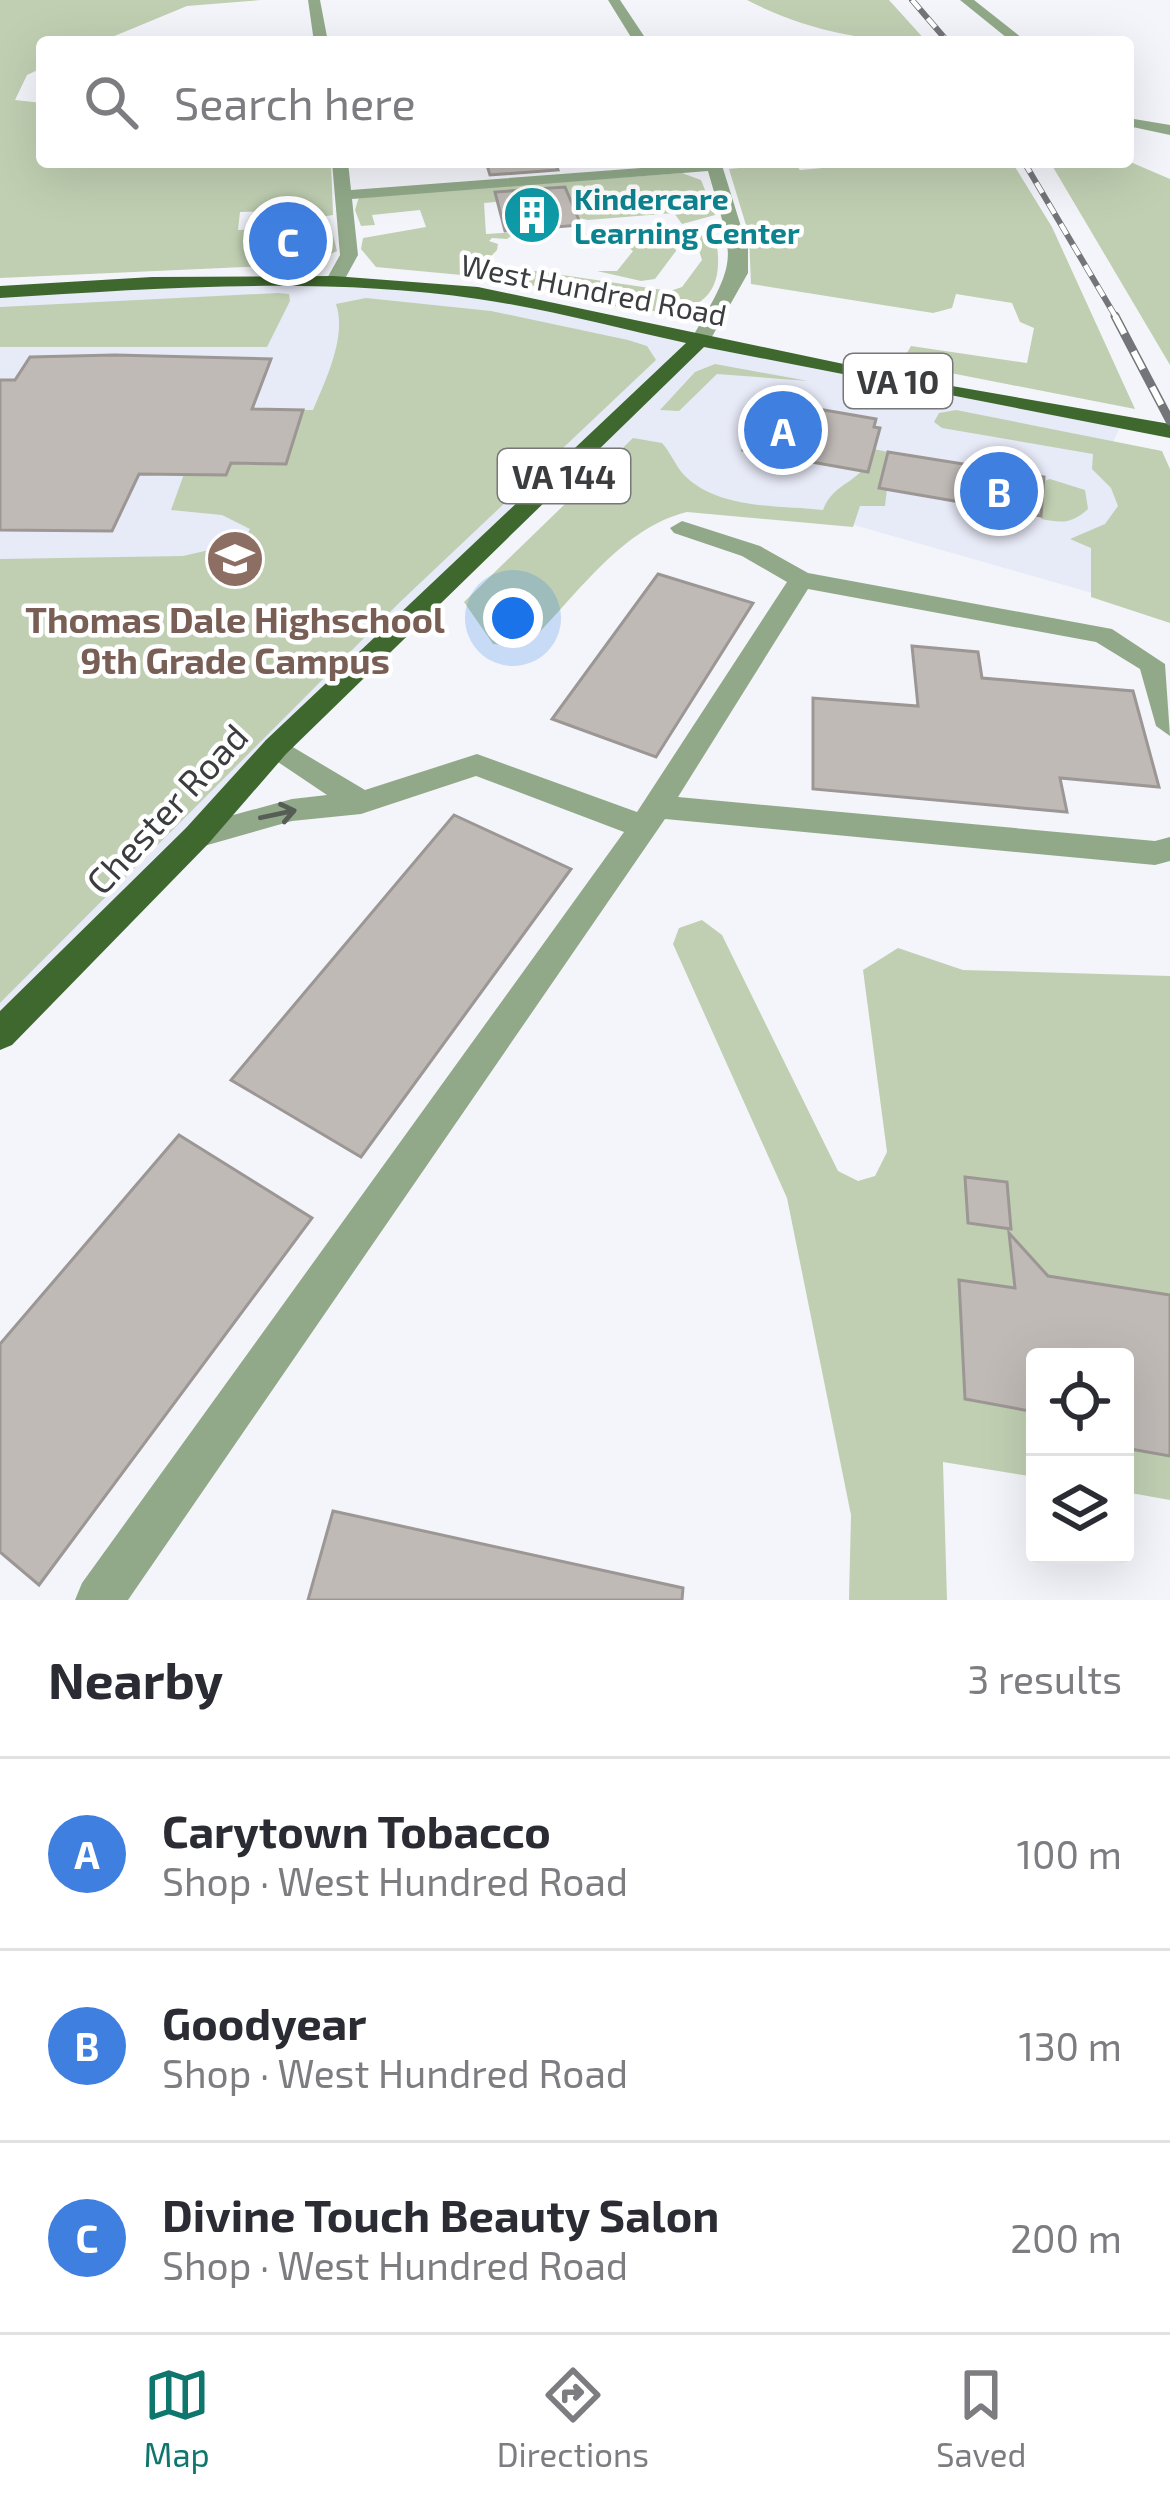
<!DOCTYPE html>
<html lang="en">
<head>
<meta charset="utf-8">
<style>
	:root { --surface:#fff; --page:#f7f7f7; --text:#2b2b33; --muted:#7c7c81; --line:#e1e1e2; --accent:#0f766e }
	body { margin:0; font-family:"Exo 2",sans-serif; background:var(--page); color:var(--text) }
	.controls { position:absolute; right:36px; bottom:36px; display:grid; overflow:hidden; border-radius:12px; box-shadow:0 12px 48px #0002 }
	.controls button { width:108px; height:108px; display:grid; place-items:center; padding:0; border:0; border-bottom:3px solid var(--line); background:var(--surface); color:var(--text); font:60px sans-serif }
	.you { position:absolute; left:513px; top:618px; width:42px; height:42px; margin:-30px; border:9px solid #fff; border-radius:50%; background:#1a73e8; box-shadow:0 0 0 18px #1a73e833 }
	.badge { display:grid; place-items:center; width:78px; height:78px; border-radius:50%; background:var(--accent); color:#fff; font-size:39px; font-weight:700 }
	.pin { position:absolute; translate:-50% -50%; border:6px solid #fff; box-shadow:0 3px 12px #0006 }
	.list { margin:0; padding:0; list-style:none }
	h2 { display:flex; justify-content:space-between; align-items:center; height:156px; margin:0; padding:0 48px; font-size:51px }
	h2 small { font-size:39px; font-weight:400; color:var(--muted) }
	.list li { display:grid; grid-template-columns:78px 1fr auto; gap:36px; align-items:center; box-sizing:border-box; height:192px; padding:0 48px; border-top:3px solid var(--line) }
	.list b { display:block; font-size:45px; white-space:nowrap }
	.list p { margin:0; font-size:39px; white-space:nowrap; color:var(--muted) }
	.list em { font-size:39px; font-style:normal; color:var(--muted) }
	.icon { flex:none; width:66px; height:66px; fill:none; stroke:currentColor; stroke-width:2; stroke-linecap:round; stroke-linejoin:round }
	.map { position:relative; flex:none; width:1170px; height:1600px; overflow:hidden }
	.search { position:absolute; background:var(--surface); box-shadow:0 12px 48px #0002; left:36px; right:36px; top:36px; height:132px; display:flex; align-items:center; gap:30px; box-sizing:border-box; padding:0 42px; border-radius:12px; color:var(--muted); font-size:45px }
	.sheet { height:732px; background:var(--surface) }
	nav { display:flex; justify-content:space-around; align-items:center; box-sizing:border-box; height:168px; border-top:3px solid var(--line); background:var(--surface); font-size:33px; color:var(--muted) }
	nav a { display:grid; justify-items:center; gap:6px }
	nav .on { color:var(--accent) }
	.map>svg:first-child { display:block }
	.built { fill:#e7eaf7 }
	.green { fill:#c0cfb2 }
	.building { fill:#c0bab7; stroke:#9c9794; stroke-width:3 }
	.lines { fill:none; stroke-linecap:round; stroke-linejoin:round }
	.minor { fill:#91a989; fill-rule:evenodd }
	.primary { fill:#3e682d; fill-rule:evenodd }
	.rail-far1-casing { stroke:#747578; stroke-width:6 }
	.rail-casing { stroke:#747578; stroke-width:9 }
	.rail-far1 { stroke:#fff; stroke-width:4.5; stroke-dasharray:12; stroke-linecap:butt }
	.rail { stroke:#fff; stroke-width:6; stroke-dasharray:20; stroke-linecap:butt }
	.oneway { stroke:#565d55 }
	.labels { text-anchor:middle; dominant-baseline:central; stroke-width:9; stroke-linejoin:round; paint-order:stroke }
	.far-culture-label { font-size:30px; font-weight:bold; fill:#0d838f; stroke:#fff; text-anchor:start }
	.far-street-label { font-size:30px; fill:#3c3d3f; stroke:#fff }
	.shield { fill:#fff; stroke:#767779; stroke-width:3 }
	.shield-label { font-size:33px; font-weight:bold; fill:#3c3d3f }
	.education-label { font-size:36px; font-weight:bold; fill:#785e54; stroke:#fff }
	.street-label { font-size:36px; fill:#3c3d3f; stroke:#fff }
</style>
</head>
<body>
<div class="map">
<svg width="1170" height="1600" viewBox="0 0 1170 1600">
	<rect width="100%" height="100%" fill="#f4f5fb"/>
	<path class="built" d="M336,282l142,12 644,129 -19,40 23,35 -6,103 -273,-78 -142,-19 -124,-45 -581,567v-733z"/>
	<path class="green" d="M0,0h261l-74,6 -87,36h-58v26l-15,7 -12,25 27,3v59h289l2,53 -13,2 -2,-7 -78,2 -2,18 93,-3 6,24 -28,13 -309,14z
		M747,0h142l38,42c-62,0 -125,-13 -180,-42z
		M1128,161l42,18v186l-120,-203z
		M831,162h181l40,65 83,182 -210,-41 -21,-10 7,-12 116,17 7,-35 -14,-6 -8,-19 -56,-9 -4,14 -19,5 -182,-29 -2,-49 -20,-66 65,-6 6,7 34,-3z
		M682,173l19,7 14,35 -33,9 -8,-11 -86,7 -9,-2 -10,-22 -85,7 2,31 30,-2 -9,7 -15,-1 -3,3 9,3 -1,6 -25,26 -96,-9 -15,-18 2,-11 63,-11 -6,-17 -48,5 3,10 -14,1 -6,-16 4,-13z
		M708,234l8,6c22,119 -132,56 -194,43l-13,-9 13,-5 148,22 12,-4 20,-27 -7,-22z
		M664,237l9,3 3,11 -21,28 -14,2 -44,-10h20l16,-20 -12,-9z
		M278,293l11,1 1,7 -23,46h-267v-40z
		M366,298l125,13 137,29 19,6 9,14 -257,243 -399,400v-444l183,-3 61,-14 6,-13 -28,-14 -51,-5 13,-36 47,-13 55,2 17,-53h10c13,-31 34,-74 23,-106z
		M715,364l93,17 -91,-7 -38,37 -19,-1 35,-38z
		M956,410l206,41 8,18v154l-79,-26v-49l-21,-9 35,-15 13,-18 -7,-18 -19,-19 1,-15 -151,-26 -8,-6 5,-9z
		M633,438l29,5c9,10 13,22 22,32 35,35 94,30 139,35 11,-30 41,-26 51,-61l14,3 -8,35 7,2 -2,17h-25l-7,21 -166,-15c-63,15 -108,80 -152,125l-23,9 -19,-2 -29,-42z
		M1050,479l35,11 3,19c-16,15 -27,14 -47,10l3,-38z
		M702,920l20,15 116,236 20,10 17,-5 12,-24 -24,-182 35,-22 65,22 207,6v524l-45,-8v-135h-90v120l-92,-15 4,138h-98l2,-85 -64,-317 -114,-254 6,-16z"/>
	<path class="building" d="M486,162h69l3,8 -68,5z
		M565,187l16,38 -76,6 -10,-39z
		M115,355l156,4 -19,50 51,1 -17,54 -55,-1 -5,12 -87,-1 -27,57 -112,-1v-150h15l15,-23z
		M772,401l104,18 -2,8 6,1 -12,44 -125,-22 19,-46z
		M888,452l156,25 -3,39 -162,-28z
		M658,574l95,29 -97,154 -104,-38z
		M912,646l66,6 4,26 151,13 26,96 -99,-9 7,34 -254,-23v-91l105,8z
		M454,815l117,54 -210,288 -130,-77z
		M179,1135l133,83 -273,367 -39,-33v-208z
		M965,1177l42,5 4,47 -43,-6z
		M1009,1233l39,43 122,19v161l-45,-8v-91h-90v55l-70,-13 -6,-119 56,8z
		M333,1511l350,77 -1,12h-374z"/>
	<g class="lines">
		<path class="minor" d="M308,0h12l8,42h-14z
			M608,0h12l28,42h-14z
			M960,0h14l53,42h-15z
			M1128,118l42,7v10l-42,-9z
			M332,162h16l3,28 370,-28 27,87v24l-39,69h-14l-3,-4c48,-83 42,-76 16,-167l-356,28 6,56 -17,31h-14l-2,-4 15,-27z
			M682,521l78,25 48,27 304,56 53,35 5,72 -14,-10 -16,-57 -44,-27 -288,-53 -130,208 477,44 15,-4v24l-15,4 -490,-46 -537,781h-53l7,-17 542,-751 -148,-56 -115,38 -69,7 -95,27 -11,-4 -4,-8 4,-8 106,-29 35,-4 -61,-41 -4,-7 4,-7 10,-3 89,53 112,-36 160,58 150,-230 -45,-26 -68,-23 -4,-5z"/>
		<path class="primary" d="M334,276l144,11 451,95 241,42v14l-466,-91 -418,407 -78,90 -196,201 -12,5v-39l186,-183 80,-88 420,-397c-69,-15 -138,-34 -208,-44 -157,-23 -320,-11 -478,-1v-12l152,-9z"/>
		<g class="rail-far1-casing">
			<path id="rail-far1" d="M912,0l36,42
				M1024,162l93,157"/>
		</g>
		<g class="rail-casing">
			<path id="rail" d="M1115,316l55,105"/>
		</g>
		<use href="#rail-far1" class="rail-far1"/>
		<use href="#rail" class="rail"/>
	</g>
	<defs><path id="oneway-shaft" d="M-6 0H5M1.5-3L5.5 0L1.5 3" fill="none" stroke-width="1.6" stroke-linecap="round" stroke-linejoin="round" transform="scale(3)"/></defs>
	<use class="oneway" href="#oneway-shaft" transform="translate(278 814) rotate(-12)"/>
	<defs>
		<g id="building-disc" transform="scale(3)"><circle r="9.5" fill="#0f9aa8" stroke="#fff"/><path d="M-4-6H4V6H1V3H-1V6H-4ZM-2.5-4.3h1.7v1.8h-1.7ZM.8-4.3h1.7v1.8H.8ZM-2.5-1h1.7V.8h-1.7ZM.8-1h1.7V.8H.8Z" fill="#fff"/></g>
		<g id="school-disc" transform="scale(3)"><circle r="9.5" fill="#8d6e63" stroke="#fff"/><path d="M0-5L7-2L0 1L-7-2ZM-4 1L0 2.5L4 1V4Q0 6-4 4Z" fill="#fff"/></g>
	</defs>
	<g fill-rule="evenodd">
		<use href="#building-disc" x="532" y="215"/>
		<use href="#school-disc" x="235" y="559"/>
	</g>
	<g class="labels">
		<g class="far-culture-label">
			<text x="574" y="198">Kindercare<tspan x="574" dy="34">Learning Center</tspan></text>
		</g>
		<g class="far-street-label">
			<text transform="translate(594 289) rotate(11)">West Hundred Road</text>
		</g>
		<g class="shield">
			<rect x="844" y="354" width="108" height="54" rx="9"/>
			<rect x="498" y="449" width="132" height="54" rx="9"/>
		</g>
		<g class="shield-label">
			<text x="898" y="381">VA 10</text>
			<text x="564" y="476">VA 144</text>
		</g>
		<g class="education-label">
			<text x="235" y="618">Thomas Dale Highschool<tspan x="235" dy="41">9th Grade Campus</tspan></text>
		</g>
		<g class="street-label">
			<text transform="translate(166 808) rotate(-47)">Chester Road</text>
		</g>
	</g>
</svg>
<div class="controls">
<button><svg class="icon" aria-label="locate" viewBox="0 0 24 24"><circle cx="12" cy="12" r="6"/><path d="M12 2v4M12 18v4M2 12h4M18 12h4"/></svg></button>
<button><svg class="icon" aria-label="layers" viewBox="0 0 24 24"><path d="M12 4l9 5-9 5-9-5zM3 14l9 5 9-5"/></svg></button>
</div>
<div class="you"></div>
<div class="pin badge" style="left:783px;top:430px;background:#3f7fe0">A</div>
<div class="pin badge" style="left:999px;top:491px;background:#3f7fe0">B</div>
<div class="pin badge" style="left:288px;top:241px;background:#3f7fe0">C</div>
<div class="search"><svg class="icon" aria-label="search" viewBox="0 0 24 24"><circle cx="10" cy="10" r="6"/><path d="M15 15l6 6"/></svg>Search here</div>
</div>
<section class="sheet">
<h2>Nearby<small>3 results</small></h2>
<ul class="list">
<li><span class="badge" style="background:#3f7fe0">A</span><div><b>Carytown Tobacco</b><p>Shop · West Hundred Road</p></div><em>100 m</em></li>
<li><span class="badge" style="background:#3f7fe0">B</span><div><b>Goodyear</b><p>Shop · West Hundred Road</p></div><em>130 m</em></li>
<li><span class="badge" style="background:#3f7fe0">C</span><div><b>Divine Touch Beauty Salon</b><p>Shop · West Hundred Road</p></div><em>200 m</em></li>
</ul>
</section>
<nav>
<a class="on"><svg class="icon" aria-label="map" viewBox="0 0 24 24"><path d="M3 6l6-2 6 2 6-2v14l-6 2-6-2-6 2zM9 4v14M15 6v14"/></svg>Map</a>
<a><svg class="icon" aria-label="directions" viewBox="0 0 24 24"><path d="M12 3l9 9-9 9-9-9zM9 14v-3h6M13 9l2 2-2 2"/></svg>Directions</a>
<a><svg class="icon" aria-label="saved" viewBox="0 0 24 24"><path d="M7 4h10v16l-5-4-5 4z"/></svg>Saved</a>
</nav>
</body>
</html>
